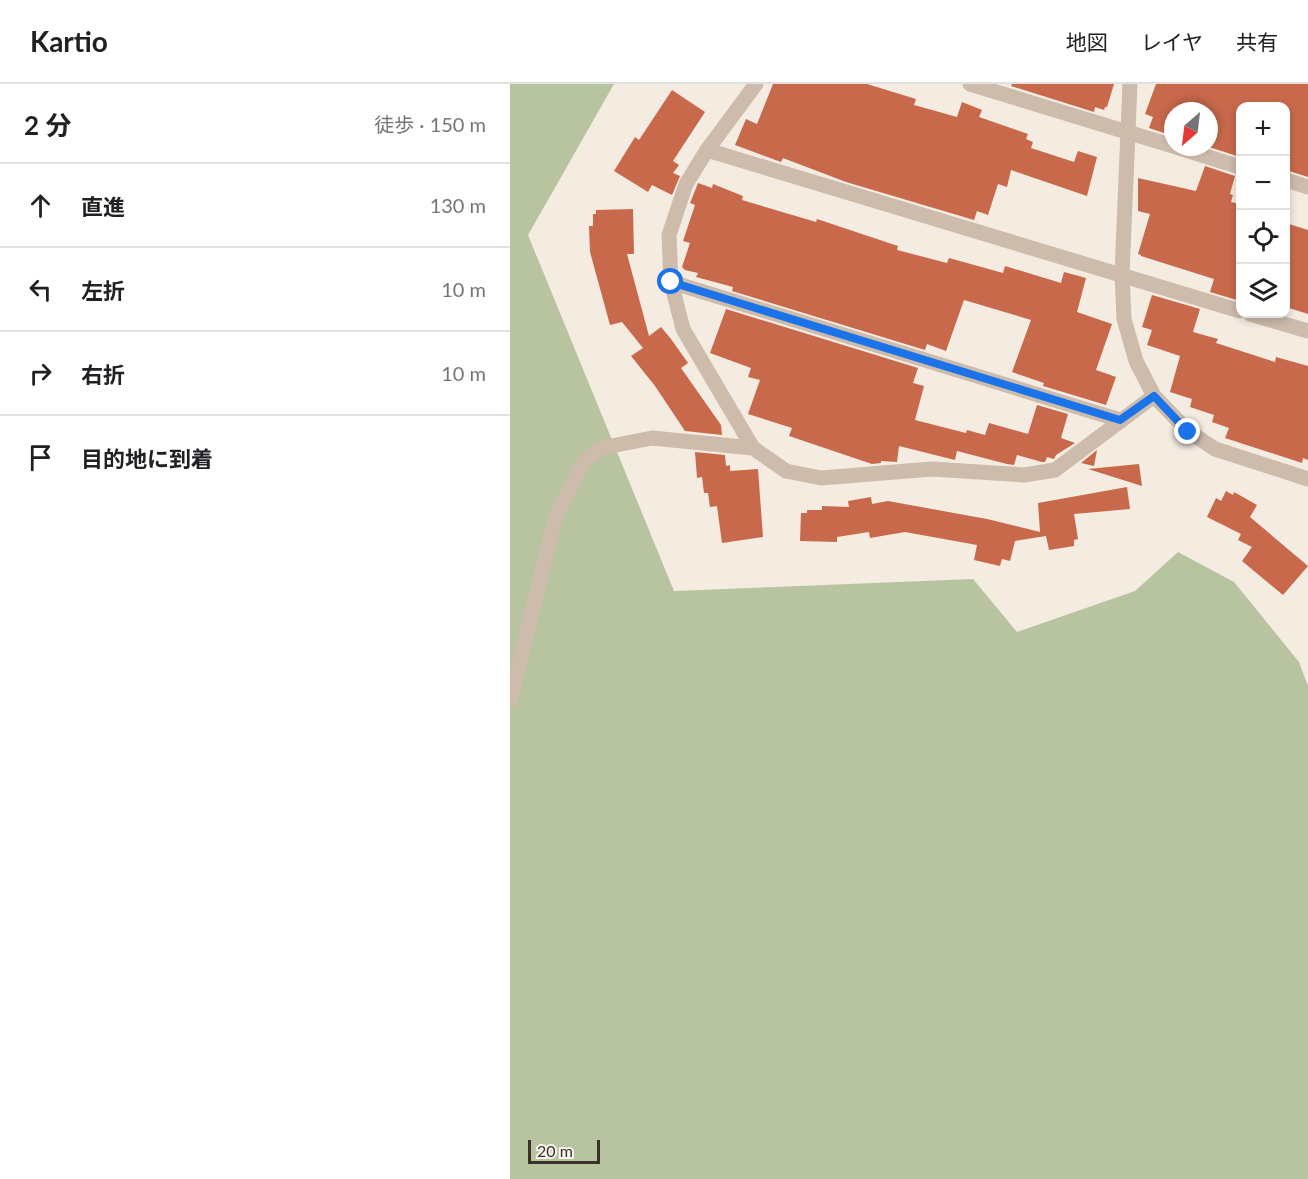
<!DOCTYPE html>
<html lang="ja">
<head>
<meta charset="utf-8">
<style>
	:root { --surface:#fff; --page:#f6f6f6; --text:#202124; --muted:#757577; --line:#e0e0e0 }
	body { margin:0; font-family:Lato,"Noto Sans JP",sans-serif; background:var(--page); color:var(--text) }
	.controls { position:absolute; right:18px; top:18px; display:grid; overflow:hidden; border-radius:12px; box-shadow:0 3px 9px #0003 }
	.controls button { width:54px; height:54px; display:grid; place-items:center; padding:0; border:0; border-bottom:2px solid var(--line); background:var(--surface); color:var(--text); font:30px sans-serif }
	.compass { position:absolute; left:654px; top:18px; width:54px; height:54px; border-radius:50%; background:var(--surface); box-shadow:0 3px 9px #0003; rotate:208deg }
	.scale { position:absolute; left:18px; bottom:15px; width:72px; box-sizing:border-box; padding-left:6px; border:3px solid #3b302b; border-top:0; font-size:16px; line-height:21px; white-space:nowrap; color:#3b302b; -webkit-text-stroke:4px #fbf5ee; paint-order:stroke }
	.stop { position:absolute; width:18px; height:18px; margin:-14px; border:4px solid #1a73e8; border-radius:50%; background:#fff }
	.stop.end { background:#1a73e8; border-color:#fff; box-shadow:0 2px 6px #0008 }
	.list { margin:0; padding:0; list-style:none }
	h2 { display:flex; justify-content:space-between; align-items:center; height:78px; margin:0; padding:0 24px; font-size:26px }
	h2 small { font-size:20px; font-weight:400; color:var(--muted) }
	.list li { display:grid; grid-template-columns:39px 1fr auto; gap:18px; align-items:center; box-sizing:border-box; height:84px; padding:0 24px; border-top:2px solid var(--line) }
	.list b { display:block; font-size:22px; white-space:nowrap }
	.list em { font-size:20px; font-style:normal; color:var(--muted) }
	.icon { flex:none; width:33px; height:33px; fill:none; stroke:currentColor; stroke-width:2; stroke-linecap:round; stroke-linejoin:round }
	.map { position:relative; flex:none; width:798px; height:1095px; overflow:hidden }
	header { display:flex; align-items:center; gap:36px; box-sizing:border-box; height:84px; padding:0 30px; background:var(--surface); border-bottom:2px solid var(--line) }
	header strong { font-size:28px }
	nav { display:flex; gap:33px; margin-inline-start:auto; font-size:21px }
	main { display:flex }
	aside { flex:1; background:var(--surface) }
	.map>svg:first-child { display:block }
	.green { fill:#b8c4a0 }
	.building { fill:#c8694b }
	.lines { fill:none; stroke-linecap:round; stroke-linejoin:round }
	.minor { stroke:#cdbbac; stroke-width:15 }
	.route { stroke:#1a73e8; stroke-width:8 }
</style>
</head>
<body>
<header>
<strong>Kartio</strong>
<nav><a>地図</a><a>レイヤ</a><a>共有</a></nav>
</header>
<main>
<aside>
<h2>2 分<small>徒歩 · 150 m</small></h2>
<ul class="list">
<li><svg class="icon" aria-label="ahead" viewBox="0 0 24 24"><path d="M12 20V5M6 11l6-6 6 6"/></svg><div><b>直進</b></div><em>130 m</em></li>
<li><svg class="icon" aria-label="left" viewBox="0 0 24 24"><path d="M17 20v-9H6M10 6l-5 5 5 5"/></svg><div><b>左折</b></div><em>10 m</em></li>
<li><svg class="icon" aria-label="right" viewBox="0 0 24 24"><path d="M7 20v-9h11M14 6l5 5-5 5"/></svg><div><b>右折</b></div><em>10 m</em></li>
<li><svg class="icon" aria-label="arrive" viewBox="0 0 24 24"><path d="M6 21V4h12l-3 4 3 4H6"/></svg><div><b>目的地に到着</b></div></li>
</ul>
</aside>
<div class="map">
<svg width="798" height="1095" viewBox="0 0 798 1095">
	<rect width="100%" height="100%" fill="#f4ebe1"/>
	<path class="green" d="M0,0h104l-86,151 146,356 299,-12 44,53 118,-41 43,-39 56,30 65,80 9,24v493h-798z"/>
	<path class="building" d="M263,0h94l49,15 -2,6 43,12 5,-15 20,8 -3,7 49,17 -2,5 7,3 -2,6 43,14 4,-11 19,6 -10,39 -76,-26 -4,17 -9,-3 -10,31 -11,-4 -3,9 -128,-38 -63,-24 -2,4 -46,-17 11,-26 11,5z
		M502,0h102l-7,23h-2l-1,3 -9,-3 -1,5 -83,-26z
		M646,0h152v93l-22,-7v-64h-46v51l-31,-10v-36h-36v25l-24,-8 4,-11 -8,-3z
		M162,6l33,22 -32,49 6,4 -6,8 7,3 -8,19 -20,-10 -4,7 -34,-21 21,-34 4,3z
		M695,82l30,10 -5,18 3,1 -2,7 9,2v97l-30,-9 4,-13 -73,-23v-1l-3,-1 12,-40 -12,-3v-33l58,13z
		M188,99l14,5 1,-4 30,12 -1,4 74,22 1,-3 81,27 -1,4 50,13 2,-5 54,15 2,-7 56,17 3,-11 22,6 -9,34 35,12 -16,46 20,7 -10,28 -63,-19 1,-3 -32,-11 19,-52 -67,-20 -18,51 -19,-7 -2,6 -193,-59 1,-4 -37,-10 2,-4 -13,-3 -3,-3 8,-24 -7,-2 12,-36 -5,-2z
		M123,125l1,45h-7l22,82 12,-9 10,12 17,24 -7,5 40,57 1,10 -37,-4 -30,-45 -24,-30 12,-8 -21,-26 -12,3 -20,-73 -1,-26h4v-12h3v-4z
		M776,139l22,7v84l-22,-7z
		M642,211l48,14 -7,23 25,7 -2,4 59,19 1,-5 32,9v94l-5,-2 -1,5 -77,-25 4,-10 -17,-6 2,-7 -24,-8 2,-8 -22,-7 10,-36 -33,-11 5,-15 -10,-3z
		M216,225l192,59 -5,15 11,3 -9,34 51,13 1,-3 18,5 4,-12 39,11 9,-29 31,9 -7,24 14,5 -19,12 -2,4 -7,-2 -2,5h-3l-25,-7 -3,10 -7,-1 -50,-13 -2,9 -56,-14 -2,16 -16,-1v2l-9,1 -83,-28 3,-8 -44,-14 12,-34 -12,-3 3,-9 -41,-15z
		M587,366l-3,16 -13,-3z
		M185,368l30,3 1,11 4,-1v6l28,-2 5,68 -41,6 -5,-37 -7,1 -2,-14h-4l-2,-16 -5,1z
		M629,380l3,22 -54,-17z
		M617,403l3,22 -56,5 4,25 -4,1v6l-25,4 -3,-14 -31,5 -5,20 -8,-2 -2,7 -26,-6 3,-15 -72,-13 -35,6 -1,-6 -32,5v5l-37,-1 1,-28h6v-3h15v-4l27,1 -1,-6 23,-4 1,7 16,-3 99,18 53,13 -2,-29z
		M716,407l7,4 1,-3 23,13 -7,12 58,49 -25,29 -41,-34 10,-14 -14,-7 3,-6 -34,-17 9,-19 5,3z"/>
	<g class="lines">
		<path class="minor" d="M246,0l-49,66 -21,34 -17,51 2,47 12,47 70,119 33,23 35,7 111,-9 92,6 31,-5 99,-74
			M460,0l203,62
			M620,0l-8,190 2,45 12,42 18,35 34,35 27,18 93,30
			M666,63l64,20
			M197,66l533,161
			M776,96l22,7
			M161,198l449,138
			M740,230l58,17
			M0,617l46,-186 29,-55 16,-12 51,-10 101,10"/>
	</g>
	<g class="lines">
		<path class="route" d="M161,198l449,138 34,-24 34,36"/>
	</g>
</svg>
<div class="controls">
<button>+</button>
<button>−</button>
<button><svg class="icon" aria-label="locate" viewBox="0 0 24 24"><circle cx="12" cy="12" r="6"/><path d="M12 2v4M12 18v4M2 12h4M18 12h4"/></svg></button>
<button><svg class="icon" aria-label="layers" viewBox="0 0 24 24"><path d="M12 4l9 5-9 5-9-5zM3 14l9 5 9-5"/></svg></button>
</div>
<svg class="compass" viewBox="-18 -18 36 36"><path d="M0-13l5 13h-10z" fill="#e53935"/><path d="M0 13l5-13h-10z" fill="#757577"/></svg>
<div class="scale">20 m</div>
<div class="stop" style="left:161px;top:198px"></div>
<div class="stop end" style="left:678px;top:348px"></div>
</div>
</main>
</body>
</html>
